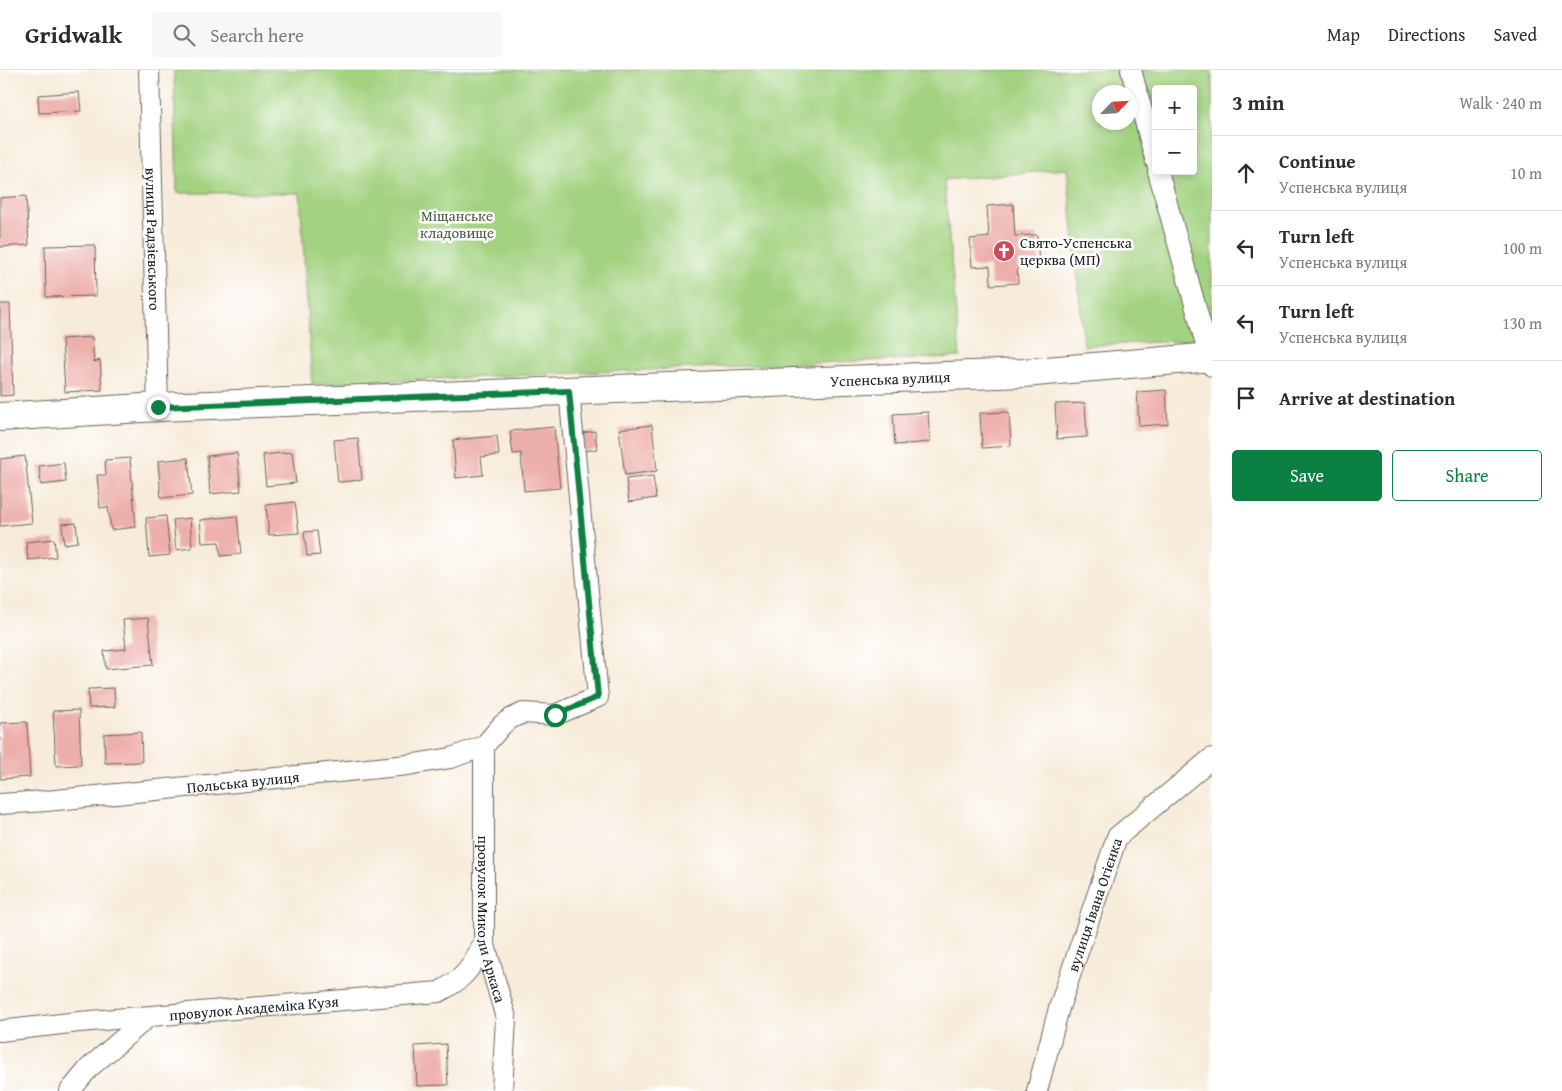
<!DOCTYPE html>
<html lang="en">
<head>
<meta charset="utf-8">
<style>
	:root { --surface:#fff; --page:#f7f7f7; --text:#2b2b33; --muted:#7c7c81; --line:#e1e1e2; --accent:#0b8043 }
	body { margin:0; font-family:"Gentium Book Plus",serif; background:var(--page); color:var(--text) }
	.controls { position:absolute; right:15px; top:15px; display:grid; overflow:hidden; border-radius:5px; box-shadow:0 2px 8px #0003 }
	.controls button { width:45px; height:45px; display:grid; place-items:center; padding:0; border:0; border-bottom:1px solid var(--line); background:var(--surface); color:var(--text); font:25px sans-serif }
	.compass { position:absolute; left:1092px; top:15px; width:45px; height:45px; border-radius:50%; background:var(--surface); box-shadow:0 2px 8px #0003; rotate:65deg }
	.stop { position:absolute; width:15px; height:15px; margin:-11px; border:4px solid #0b8043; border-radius:50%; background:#fff }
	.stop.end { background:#0b8043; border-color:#fff; box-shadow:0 1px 5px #0008 }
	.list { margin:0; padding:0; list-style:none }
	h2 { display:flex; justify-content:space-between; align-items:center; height:65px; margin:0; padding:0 20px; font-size:21px }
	h2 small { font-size:16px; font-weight:400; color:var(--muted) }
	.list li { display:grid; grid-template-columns:32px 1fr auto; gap:15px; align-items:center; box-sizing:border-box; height:75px; padding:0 20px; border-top:1px solid var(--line) }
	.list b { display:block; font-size:19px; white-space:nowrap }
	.list p { margin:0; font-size:16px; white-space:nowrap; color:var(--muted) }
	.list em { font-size:16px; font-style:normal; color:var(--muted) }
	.actions { display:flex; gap:10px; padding:15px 20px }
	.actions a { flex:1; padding:11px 0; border:1px solid var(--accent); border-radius:5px; text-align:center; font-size:18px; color:var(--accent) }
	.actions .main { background:var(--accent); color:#fff }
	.icon { flex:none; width:28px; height:28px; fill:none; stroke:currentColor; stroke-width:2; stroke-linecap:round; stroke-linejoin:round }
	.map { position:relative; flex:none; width:1212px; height:1021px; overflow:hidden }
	header { display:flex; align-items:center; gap:30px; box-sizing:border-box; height:70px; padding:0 25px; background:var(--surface); border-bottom:1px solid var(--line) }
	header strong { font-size:24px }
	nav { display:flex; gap:28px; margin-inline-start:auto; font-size:18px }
	.search { width:350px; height:45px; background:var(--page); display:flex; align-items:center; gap:12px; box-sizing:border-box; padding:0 18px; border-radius:5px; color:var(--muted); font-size:19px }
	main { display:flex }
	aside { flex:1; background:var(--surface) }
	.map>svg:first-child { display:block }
	.green { fill:#a3d280; stroke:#60774e; fill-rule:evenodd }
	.building { fill:#edafaa }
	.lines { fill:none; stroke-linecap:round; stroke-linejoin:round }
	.street-casing { stroke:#69645e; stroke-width:22 }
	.secondary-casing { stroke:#69645e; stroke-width:30 }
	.street { stroke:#fff; stroke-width:20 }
	.secondary { stroke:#fff; stroke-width:28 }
	.route { stroke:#0b8043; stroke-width:6 }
	.labels { text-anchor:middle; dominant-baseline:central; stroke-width:5; stroke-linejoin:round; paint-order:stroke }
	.park-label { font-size:15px; fill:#4b5c3f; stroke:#fff }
	.street-label { font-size:15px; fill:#1c1c1c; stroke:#fff }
	.poi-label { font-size:15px; fill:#1c1c1c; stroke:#fff; text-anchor:start }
</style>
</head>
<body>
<header>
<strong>Gridwalk</strong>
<div class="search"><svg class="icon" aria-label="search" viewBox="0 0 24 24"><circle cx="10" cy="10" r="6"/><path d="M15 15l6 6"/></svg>Search here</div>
<nav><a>Map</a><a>Directions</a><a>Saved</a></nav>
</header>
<main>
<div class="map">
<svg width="1212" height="1021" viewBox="0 0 1212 1021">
	<rect width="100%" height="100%" fill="#fff"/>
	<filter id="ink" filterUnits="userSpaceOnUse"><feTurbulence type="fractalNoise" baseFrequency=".02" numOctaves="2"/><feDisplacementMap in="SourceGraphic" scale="10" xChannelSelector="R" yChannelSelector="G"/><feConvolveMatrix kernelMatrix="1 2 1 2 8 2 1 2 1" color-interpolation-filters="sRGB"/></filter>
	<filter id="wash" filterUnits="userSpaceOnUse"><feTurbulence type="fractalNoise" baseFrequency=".0096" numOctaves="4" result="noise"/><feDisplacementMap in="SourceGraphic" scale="20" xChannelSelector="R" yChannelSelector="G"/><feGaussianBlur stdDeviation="1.12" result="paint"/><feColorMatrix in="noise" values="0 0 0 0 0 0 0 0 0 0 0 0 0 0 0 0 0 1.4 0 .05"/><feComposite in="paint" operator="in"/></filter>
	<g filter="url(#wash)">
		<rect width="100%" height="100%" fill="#f7ebd9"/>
		<path class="green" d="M174,0h1038v269l-128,7 -17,-177 -123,11 16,177 -648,27 -12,-191h-123zM1156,19h37v82h-37zM1100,22h30v30h-30z"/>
		<g id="blocks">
			<path class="building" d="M79,22l2,19 -42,2 -1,-18z
				M26,126l3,49 -29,2v-49z
				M1013,134l2,32 22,-1 2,29 -22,1 1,18 -27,2 -1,-19 -18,1 -2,-28 19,-2 -2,-31z
				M95,175l1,51 -50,1 -1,-51z
				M0,234h10l3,91 -13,1z
				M92,267l2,25 6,-2 2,30 -37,2 -3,-53z
				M1166,320l2,34 -29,2 -2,-34z
				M1085,333l2,34 -30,2 -2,-35z
				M928,342l2,30 -35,3 -2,-31z
				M1009,342l2,34 -29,2 -2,-35z
				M652,355l5,46 -32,4 -6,-46z
				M554,357l6,61 -36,3 -3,-38 -8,1 -3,-23z
				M595,361l2,18 -18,3 -4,-18z
				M497,366l2,19 -18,2 2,18 -27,3 -3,-38z
				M358,368l4,42 -24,2 -4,-42z
				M292,382l4,31 -30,3 -3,-31z
				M237,383l4,38 -31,3 -3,-38z
				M25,386l7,67 -32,3v-67z
				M130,388l6,69 -25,3 -3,-23 -8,1 -3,-33h9l-1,-15z
				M188,388l4,37 -31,3 -3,-37z
				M64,393l2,19 -25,3 -2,-19z
				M653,406l3,22 -27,4 -3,-23z
				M295,432l4,31 -30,2 -3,-30z
				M166,446l4,39 -21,2 -3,-39z
				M237,446l4,38 -20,2 -2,-14 -17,1 -2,-23z
				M190,448l2,30 -16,2 -3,-30z
				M76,453l2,19 -14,2 -2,-20z
				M317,461l3,24 -13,1 -3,-24z
				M54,469l2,18 -28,3 -2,-18z
				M148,548l5,47 -47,4 -2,-18 22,-2 -3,-29z
				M114,618l1,19 -26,1 -1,-19z
				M79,640l2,55 -25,1 -3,-55z
				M27,652l3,55 -30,2v-56z
				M141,662l1,30 -37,1 -1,-29z
				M446,974l2,41 -31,1 -2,-40z"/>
		</g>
	</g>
	<g filter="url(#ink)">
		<use href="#blocks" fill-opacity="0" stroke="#69645e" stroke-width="1"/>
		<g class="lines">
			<g class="street-casing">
				<g id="street">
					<path id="s1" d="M149,0l9,337"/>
					<path d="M1131,0l25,92"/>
					<path d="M1158,101l54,195"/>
					<path id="s2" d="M484,676v196l22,76 -4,73"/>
					<path id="s3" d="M0,734l46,-3 362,-36 43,-7 33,-12 18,-21 8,-6 13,-6 32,2 43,-18 -29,-306"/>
					<path id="s4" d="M0,961l79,-9 360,-30c28,-15 31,-23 45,-50"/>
					<path d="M70,1021l19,-23 59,-51"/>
					<path id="s5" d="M1037,1021l22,-83 58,-171 95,-79"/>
				</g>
			</g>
			<g class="secondary-casing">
				<g id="secondary">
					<path id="s6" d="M0,347l158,-10 865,-34 189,-16"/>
				</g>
			</g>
			<use href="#street" class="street"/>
			<use href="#secondary" class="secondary"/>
		</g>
	</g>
	<g class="lines" filter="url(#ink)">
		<path class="route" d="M158,337l411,-16 29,306 -43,18"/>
	</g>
	<defs>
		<g id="church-disc" transform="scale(1.125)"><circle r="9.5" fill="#d1495b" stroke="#fff"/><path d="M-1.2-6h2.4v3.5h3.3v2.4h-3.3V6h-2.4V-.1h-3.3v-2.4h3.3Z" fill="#fff"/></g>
	</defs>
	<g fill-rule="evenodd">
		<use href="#church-disc" x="1004" y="181"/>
	</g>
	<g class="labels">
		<g class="park-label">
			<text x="457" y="145">Міщанське<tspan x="457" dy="17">кладовище</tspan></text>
		</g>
		<g class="street-label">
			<text stroke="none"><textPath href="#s1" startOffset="169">вулиця Радзієвського</textPath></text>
			<text stroke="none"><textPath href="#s6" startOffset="891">Успенська вулиця</textPath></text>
			<text stroke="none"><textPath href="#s3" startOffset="244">Польська вулиця</textPath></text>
			<text stroke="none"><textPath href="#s5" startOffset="195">вулиця Івана Огієнка</textPath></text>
			<text stroke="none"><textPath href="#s2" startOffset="174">провулок Миколи Аркаса</textPath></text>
			<text stroke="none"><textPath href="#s4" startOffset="255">провулок Академіка Кузя</textPath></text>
		</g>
		<g class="poi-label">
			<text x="1020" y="172">Свято-Успенська<tspan x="1020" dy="17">церква (МП)</tspan></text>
		</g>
	</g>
</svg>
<div class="controls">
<button>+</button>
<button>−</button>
</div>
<svg class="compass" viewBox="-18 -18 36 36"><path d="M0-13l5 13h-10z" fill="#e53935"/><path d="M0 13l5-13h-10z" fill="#7c7c81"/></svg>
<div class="stop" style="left:555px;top:645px"></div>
<div class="stop end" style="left:158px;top:337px"></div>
</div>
<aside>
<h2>3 min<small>Walk · 240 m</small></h2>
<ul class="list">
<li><svg class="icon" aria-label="ahead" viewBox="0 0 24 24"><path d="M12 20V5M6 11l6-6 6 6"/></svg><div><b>Continue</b><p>Успенська вулиця</p></div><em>10 m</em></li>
<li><svg class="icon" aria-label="left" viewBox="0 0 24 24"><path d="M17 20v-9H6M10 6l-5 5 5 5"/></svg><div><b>Turn left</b><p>Успенська вулиця</p></div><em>100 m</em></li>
<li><svg class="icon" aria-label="left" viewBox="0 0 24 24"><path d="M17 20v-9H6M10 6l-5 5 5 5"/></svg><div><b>Turn left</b><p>Успенська вулиця</p></div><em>130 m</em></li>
<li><svg class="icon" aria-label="arrive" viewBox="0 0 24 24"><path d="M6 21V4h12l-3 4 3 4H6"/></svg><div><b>Arrive at destination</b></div></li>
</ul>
<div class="actions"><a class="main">Save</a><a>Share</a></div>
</aside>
</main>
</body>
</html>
